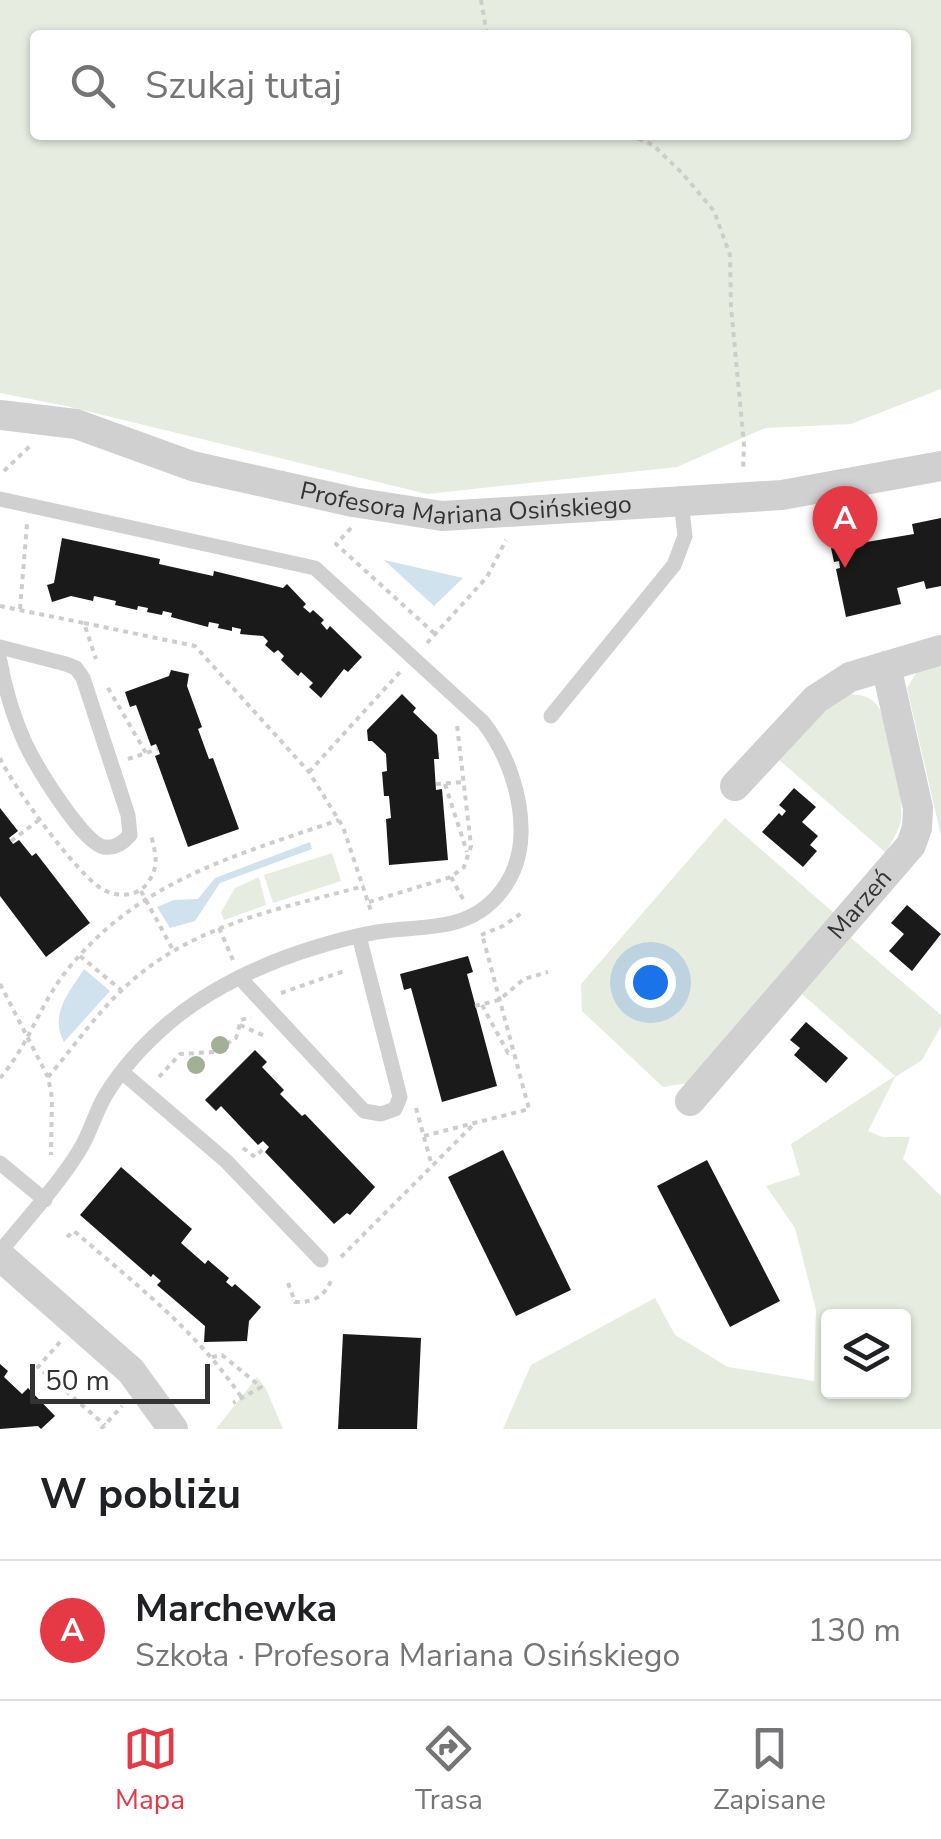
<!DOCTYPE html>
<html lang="pl">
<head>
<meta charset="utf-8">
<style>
	:root { --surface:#fff; --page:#f6f6f6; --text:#202124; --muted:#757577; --line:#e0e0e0; --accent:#e63946 }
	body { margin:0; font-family:"Nunito Sans",sans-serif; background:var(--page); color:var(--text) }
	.controls { position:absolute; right:30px; bottom:30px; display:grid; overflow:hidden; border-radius:10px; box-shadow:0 2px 8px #0004 }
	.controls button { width:90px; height:90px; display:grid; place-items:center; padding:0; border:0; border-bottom:2px solid var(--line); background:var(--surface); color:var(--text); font:50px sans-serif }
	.scale { position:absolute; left:30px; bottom:25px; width:180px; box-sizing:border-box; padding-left:10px; border:5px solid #333; border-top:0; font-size:28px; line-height:35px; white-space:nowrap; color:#333; -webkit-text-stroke:8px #fff; paint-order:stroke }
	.you { position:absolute; left:650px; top:982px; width:35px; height:35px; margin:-25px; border:8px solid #fff; border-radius:50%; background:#1a73e8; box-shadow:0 0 0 15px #1a73e833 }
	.badge { display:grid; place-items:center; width:65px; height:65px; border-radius:50%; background:var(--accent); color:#fff; font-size:32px; font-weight:700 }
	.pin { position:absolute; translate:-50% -82px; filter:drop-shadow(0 2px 5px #0008) }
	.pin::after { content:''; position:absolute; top:52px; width:35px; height:30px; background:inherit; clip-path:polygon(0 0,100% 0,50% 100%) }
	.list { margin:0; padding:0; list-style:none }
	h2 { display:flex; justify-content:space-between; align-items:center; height:130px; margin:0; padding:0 40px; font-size:42px }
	h2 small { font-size:32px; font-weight:400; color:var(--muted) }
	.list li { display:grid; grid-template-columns:65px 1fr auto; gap:30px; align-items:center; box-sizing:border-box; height:140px; padding:0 40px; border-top:2px solid var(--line) }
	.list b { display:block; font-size:38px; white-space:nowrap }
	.list p { margin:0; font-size:32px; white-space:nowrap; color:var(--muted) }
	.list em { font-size:32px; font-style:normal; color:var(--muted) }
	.icon { flex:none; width:55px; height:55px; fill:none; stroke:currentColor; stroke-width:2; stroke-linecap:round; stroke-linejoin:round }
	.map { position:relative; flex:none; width:941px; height:1429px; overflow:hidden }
	.search { position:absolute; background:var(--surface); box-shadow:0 2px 8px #0004; left:30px; right:30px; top:30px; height:110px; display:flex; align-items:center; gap:25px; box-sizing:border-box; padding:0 35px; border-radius:10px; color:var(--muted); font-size:38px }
	.sheet { height:270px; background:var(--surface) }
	nav { display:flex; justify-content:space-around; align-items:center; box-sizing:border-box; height:140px; border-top:2px solid var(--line); background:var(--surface); font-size:28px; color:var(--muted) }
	nav a { display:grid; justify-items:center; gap:5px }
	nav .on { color:var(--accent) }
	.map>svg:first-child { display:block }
	.green { fill:#e6ecdf; fill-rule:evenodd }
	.water { fill:#cfe2ee }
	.building { fill:#1a1a1a }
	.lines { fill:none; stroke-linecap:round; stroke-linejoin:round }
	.path { stroke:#cdcdcd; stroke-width:4; stroke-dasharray:5 5; stroke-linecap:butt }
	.service { stroke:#d0d0d0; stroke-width:15 }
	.minor { stroke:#d0d0d0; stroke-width:30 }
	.tree { fill:#a2b095 }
	.labels { text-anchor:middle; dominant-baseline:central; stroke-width:10; stroke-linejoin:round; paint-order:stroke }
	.street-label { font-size:25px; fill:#333; stroke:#fff }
</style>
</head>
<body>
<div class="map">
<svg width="941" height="1429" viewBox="0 0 941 1429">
	<rect width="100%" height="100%" fill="#fff"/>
	<path class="green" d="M0,0h941v389l-90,35 -86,4 -88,39 -250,27 -361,-88 -66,-13zM35,35h871v100h-871z
		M941,661v175l-34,-148 14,-23z
		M838,694c12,0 28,-1 37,9 17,16 31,99 25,121 -3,10 -10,20 -14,29l-109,-95z
		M725,818l109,95 -146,170 -25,4 -81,-76 -1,-27z
		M332,853l9,28 -68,22 -9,-28z
		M259,877l7,28 -42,15 -3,-8 14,-24z
		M851,938l90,77v11l-19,34 -27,17 -27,54 14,6h28l-7,22 38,37v233h-438l28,-64 124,-67 20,37 53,32 86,14 2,-71 -21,-82 -29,-42 34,-11 -9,-31 104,-68 -93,-82zM828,1316h76v76h-76z
		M257,1377l9,12 17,40h-67z"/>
	<path class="water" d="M384,560l79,18 -29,28z
		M310,842l2,7 -92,34 -25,38 -25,7 -13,-21 17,-7 24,-1 17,-21z
		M84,969l26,22 -46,51c-15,-28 5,-49 20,-73z"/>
	<path class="building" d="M941,518v68l-15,3 -2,-8 -27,7 4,16 -55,13 -10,-48 4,-1 -1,-7 -5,1 -3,-14 83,-14 -2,-10z
		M62,538l98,21 -1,5 54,12 1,-5 69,17 4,-4 19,20 -3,3 7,6 3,-3 11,10 -3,3 6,7 3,-4 32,31 -14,15 -4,-3 -23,29 -12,-11 4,-4 -12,-11 -3,4 -17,-16 3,-4 -6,-6 -4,3 -9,-8 3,-4 -5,-5 -23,-2 1,-5 -9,-2v4l-14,-3 1,-4 -10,-2 -1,5 -15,-4 -22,-6 1,-4 -9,-2 -1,4 -15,-3 1,-4 -10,-2 -1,4 -22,-5 1,-4 -22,-5 -1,5 -22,-5 -19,6 -5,-17 7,-2z
		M171,670l18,4 -2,12 15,41 -4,2 11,30 4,-1 26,71 -51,18 -33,-91 5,-2 -4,-10 -5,2 -15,-41 -6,2 -5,-15 44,-16z
		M402,694l14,14 -3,4 24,23 2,24h-5l2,31 6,-1 6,71 -59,5 -3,-46 5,-1 -2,-22h-5l-2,-24 5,-1 -1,-17 -14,-13h-4l-1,-11z
		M794,788l22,19 -14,15 16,14 -8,9 7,6 -14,16 -41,-35 17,-19 3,3 4,-5 -7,-6z
		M0,808l18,23 -9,7 4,6 6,-4 13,16 4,-3 54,70 -44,34 -46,-61z
		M907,905l34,29 -29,37 -23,-20 15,-17 -13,-11z
		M468,956l5,16 -6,2 30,112 -55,16 -31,-114 -7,2 -4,-16z
		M806,1022l42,36 -22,25 -32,-28 6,-7 -10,-8z
		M255,1050l12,12 -5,5 22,23 -4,4 22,22 3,-2 70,73 -25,28 -3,-2 -13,11 -69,-72 4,-5 -6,-6 -5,4 -37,-39 -5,5 -11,-11z
		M503,1150l68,140 -55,26 -68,-139z
		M707,1160l73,141 -50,26 -73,-141z
		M121,1167l71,62 -11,14 24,21 3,-4 21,18 -3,4 6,5 3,-3 26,23 -12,14 -2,20 -43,1 1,-16 -48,-41 4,-4 -8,-7 -2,3 -71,-62z
		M343,1334l78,4 -4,91h-79z
		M0,1364l8,7 -4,6 18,17 6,-6 27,28 -14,13 -3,-3 -38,3z"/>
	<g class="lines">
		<path class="path" d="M481,0l6,35
			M570,135h20
			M629,135l24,10 29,28 32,38 16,44 1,52 13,138 -1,26
			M4,471l26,-25
			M351,528l-15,16 99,90
			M0,606l84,17 12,36
			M20,609l7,-85
			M84,623l111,23 114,126 34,55 29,87
			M427,643l60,-66 19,-37
			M108,688l38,65
			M0,758c12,27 79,120 104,132 14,7 31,7 42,-5 14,-18 10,-30 5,-50
			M128,759l30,-10
			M309,772l91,-100
			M436,784l28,-2
			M445,784l22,68
			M11,841l28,-21
			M451,877l12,22
			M141,891l31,57
			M369,902l82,-25 13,-10 7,-21 -14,-121
			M219,928l14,32
			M481,935l22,-9 20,-14
			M80,956l41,34
			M0,984l48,93 4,21 -1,57
			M281,993l66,-23
			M482,1005l26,48 5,-1
			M475,1006l24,-6 25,-21 24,-7
			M240,1025l27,12
			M48,1077c25,-29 48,-63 76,-89 66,-63 155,-79 240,-102
			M159,1077l21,-23 33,-2 23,-14 5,-18 10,-3
			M0,1078c28,-32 39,-71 64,-104 72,-93 170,-118 275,-154
			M416,1108l16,58
			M424,1136l105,-27 -47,-175
			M243,1148l12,9 9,-9
			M67,1237l7,-6c60,52 123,100 168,167
			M341,1257l131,-131
			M288,1283l7,19c18,1 31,-6 37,-24
			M60,1342l-22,25 67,58
			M212,1357l10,-2 39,32 -28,16
			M101,1429l21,-23"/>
		<path class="service" d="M0,499l315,69 168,154c24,31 39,73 38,112 -1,42 -27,79 -69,89 -24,6 -51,5 -75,9 -22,4 -45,10 -67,17 -48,15 -101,40 -140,73 -25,21 -48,46 -65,74 -10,17 -15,38 -26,55 -23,37 -52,67 -79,101
			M0,647l66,17 10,4 7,10 45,137 2,20c-7,8 -15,14 -26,12 -22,-4 -69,-83 -79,-104 -12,-27 -20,-54 -25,-82
			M551,716l123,-151 11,-29 -4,-34
			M240,978l124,133 17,3 14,-5 5,-12 -41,-161
			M122,1072l104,89 95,99
			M0,1163l45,37"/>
		<g class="minor">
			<path id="s1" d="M0,415l76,9 116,42 161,36 89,14 340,-21 159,-29"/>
			<path d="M735,786l81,-87 34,-22 91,-27"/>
			<path id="s2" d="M690,1101l221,-256 6,-17 1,-20 -32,-142"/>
			<path d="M0,1256l131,115 42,58"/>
		</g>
	</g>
	<g class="tree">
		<circle cx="220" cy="1045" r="9"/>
		<circle cx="196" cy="1065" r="9"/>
	</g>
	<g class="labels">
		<g class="street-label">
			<text stroke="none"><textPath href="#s1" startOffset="478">Profesora Mariana Osińskiego</textPath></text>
			<text stroke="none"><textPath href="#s2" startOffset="260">Marzeń</textPath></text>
		</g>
	</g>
</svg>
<div class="controls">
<button><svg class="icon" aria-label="layers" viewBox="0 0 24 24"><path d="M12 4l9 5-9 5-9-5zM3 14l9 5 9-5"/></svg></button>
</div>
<div class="scale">50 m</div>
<div class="you"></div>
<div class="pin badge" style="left:845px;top:568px">A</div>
<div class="search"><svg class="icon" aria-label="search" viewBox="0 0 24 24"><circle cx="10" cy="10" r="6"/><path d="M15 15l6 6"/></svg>Szukaj tutaj</div>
</div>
<section class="sheet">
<h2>W pobliżu<small></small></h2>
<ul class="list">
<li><span class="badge">A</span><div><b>Marchewka</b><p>Szkoła · Profesora Mariana Osińskiego</p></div><em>130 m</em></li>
</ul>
</section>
<nav>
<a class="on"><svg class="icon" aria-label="map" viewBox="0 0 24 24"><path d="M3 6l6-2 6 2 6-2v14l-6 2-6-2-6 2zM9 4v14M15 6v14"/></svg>Mapa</a>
<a><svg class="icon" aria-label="directions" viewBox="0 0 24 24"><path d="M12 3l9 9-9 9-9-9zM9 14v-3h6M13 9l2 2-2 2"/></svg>Trasa</a>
<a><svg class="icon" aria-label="saved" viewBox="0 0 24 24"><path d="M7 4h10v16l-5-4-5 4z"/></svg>Zapisane</a>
</nav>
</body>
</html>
